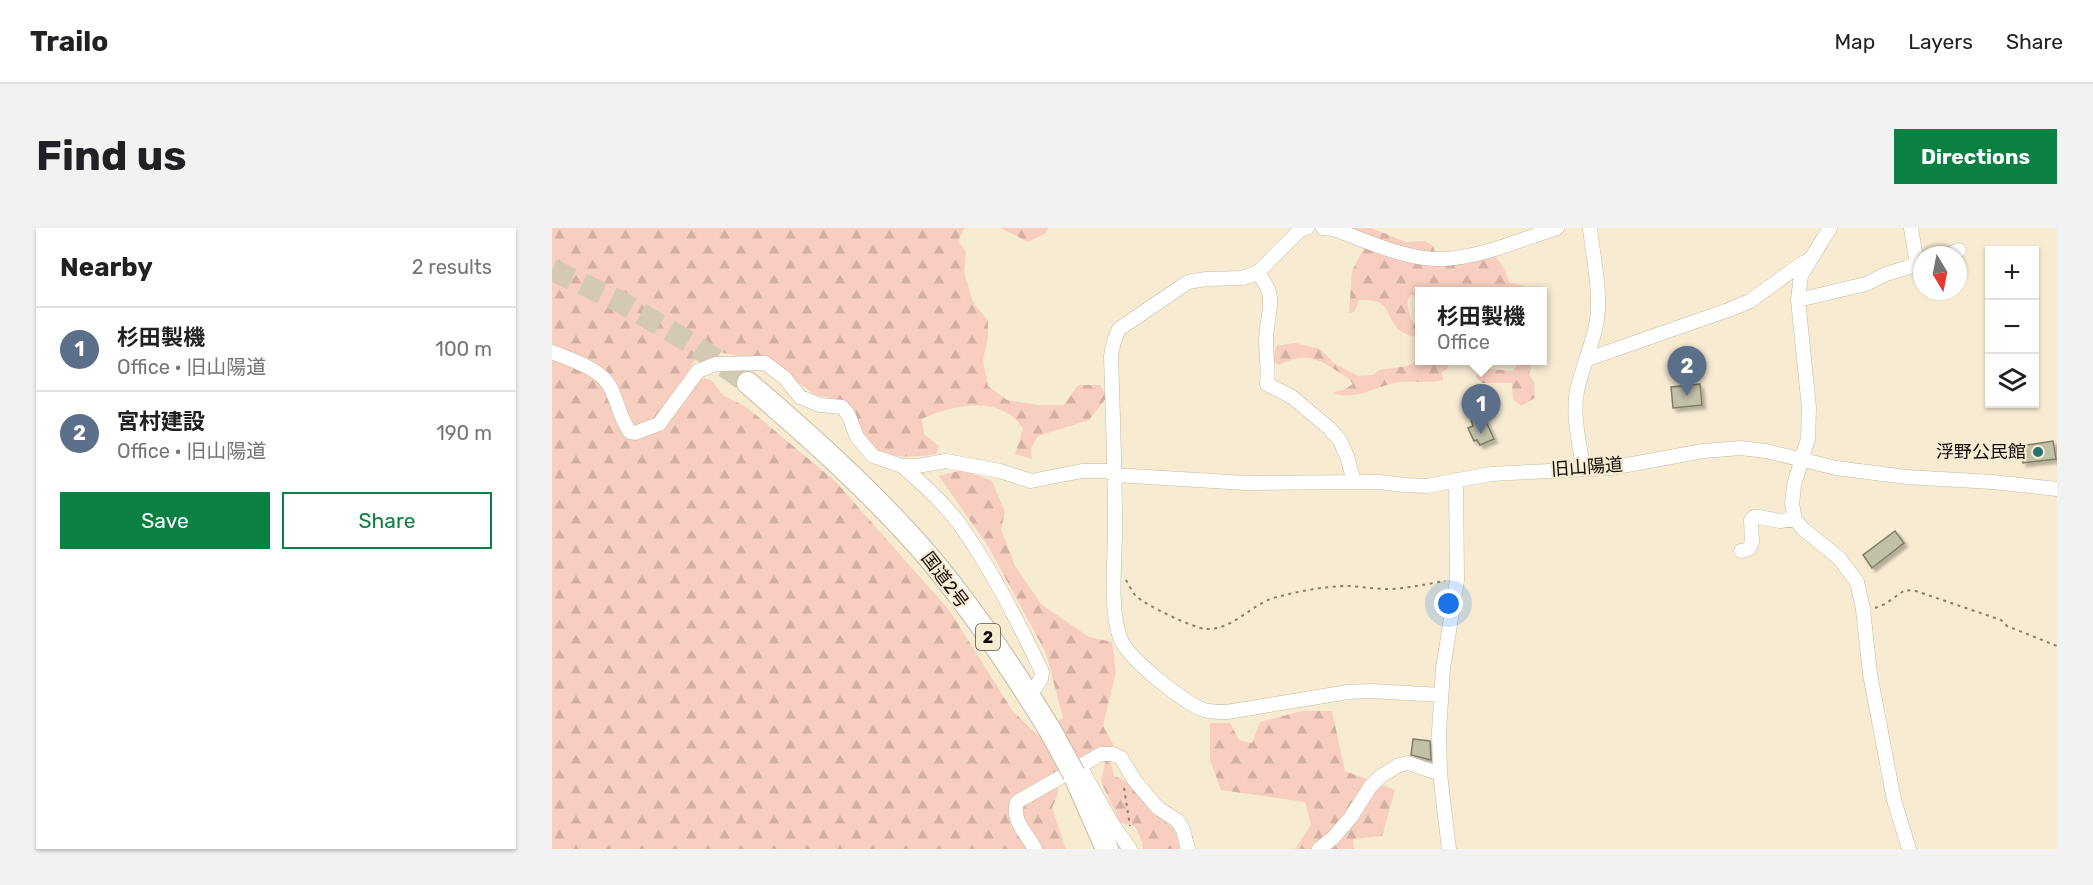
<!DOCTYPE html>
<html lang="en">
<head>
<meta charset="utf-8">
<style>
	:root { --surface:#fff; --page:#f2f2f2; --text:#202124; --muted:#757577; --line:#e0e0e0; --accent:#0b8043 }
	body { margin:0; font-family:Rubik,"Noto Sans JP",sans-serif; background:var(--page); color:var(--text) }
	.controls { position:absolute; right:18px; top:18px; display:grid; overflow:hidden; border-radius:0px; box-shadow:0 2px 4px #0004 }
	.controls button { width:54px; height:54px; display:grid; place-items:center; padding:0; border:0; border-bottom:2px solid var(--line); background:var(--surface); color:var(--text); font:30px sans-serif }
	.compass { position:absolute; left:1361px; top:18px; width:54px; height:54px; border-radius:50%; background:var(--surface); box-shadow:0 2px 4px #0004; rotate:170deg }
	.you { position:absolute; left:897px; top:376px; width:21px; height:21px; margin:-15px; border:4px solid #fff; border-radius:50%; background:#1a73e8; box-shadow:0 0 0 9px #1a73e833 }
	.badge { display:grid; place-items:center; width:39px; height:39px; border-radius:50%; background:var(--accent); color:#fff; font-size:20px; font-weight:700 }
	.pin { position:absolute; translate:-50% -50px; filter:drop-shadow(0 2px 3px #0008) }
	.pin::after { content:''; position:absolute; top:32px; width:21px; height:18px; background:inherit; clip-path:polygon(0 0,100% 0,50% 100%) }
	.popup { position:absolute; left:863px; top:59px; width:132px; height:78px; box-sizing:border-box; display:grid; place-content:center; border-radius:0px; background:var(--surface); filter:drop-shadow(0 2px 4px #0005); font-size:20px; white-space:nowrap; color:var(--muted) }
	.popup b { font-size:22px; color:var(--text) }
	.popup::after { content:''; position:absolute; left:50%; top:100%; margin-left:-12px; border:12px solid transparent; border-top-color:var(--surface) }
	.list { margin:0; padding:0; list-style:none }
	h2 { display:flex; justify-content:space-between; align-items:center; height:78px; margin:0; padding:0 24px; font-size:26px }
	h2 small { font-size:20px; font-weight:400; color:var(--muted) }
	.list li { display:grid; grid-template-columns:39px 1fr auto; gap:18px; align-items:center; box-sizing:border-box; height:84px; padding:0 24px; border-top:2px solid var(--line) }
	.list b { display:block; font-size:22px; white-space:nowrap }
	.list p { margin:0; font-size:20px; white-space:nowrap; color:var(--muted) }
	.list em { font-size:20px; font-style:normal; color:var(--muted) }
	.actions { display:flex; gap:12px; padding:18px 24px }
	.actions a { flex:1; padding:14px 0; border:2px solid var(--accent); border-radius:0px; text-align:center; font-size:21px; color:var(--accent) }
	.actions .main { background:var(--accent); color:#fff }
	.icon { flex:none; width:33px; height:33px; fill:none; stroke:currentColor; stroke-width:2; stroke-linecap:round; stroke-linejoin:round }
	.map { position:relative; flex:none; width:1505px; height:621px; overflow:hidden; border-radius:0px }
	header { display:flex; align-items:center; gap:36px; box-sizing:border-box; height:84px; padding:0 30px; background:var(--surface); border-bottom:2px solid var(--line) }
	header strong { font-size:28px }
	nav { display:flex; gap:33px; margin-inline-start:auto; font-size:21px }
	.intro { display:flex; align-items:center; justify-content:space-between; box-sizing:border-box; height:144px; padding:0 36px }
	h1 { margin:0; font-size:42px }
	.button { padding:15px 27px; border-radius:0px; background:var(--accent); color:#fff; font-size:21px; font-weight:700 }
	main { display:flex; gap:36px; padding:0 36px }
	aside { flex:1; background:var(--surface); border-radius:0px; box-shadow:0 2px 4px #0004 }
	.map>svg:first-child { display:block }
	.forest { fill:url(#forest-firs) }
	.building { fill:#c2c1a8; stroke:#7e7e66; stroke-width:1.5; filter:url(#shadow) }
	.lines { fill:none; stroke-linecap:round; stroke-linejoin:round }
	.trunk-tunnel { stroke:#d4cab3; stroke-width:22; stroke-dasharray:22 11; stroke-linecap:butt }
	.minor-casing { stroke:#c6baa2; stroke-width:15 }
	.trunk-casing { stroke:#c6baa2; stroke-width:24 }
	.path { stroke:#877e6e; stroke-width:2; stroke-dasharray:3 4.5; stroke-linecap:butt }
	.minor { stroke:#fff; stroke-width:14 }
	.trunk { stroke:#fff; stroke-width:22 }
	.trunk-bridge-casing { stroke:#c6baa2; stroke-width:24; stroke-linecap:butt }
	.trunk-bridge { stroke:#fff; stroke-width:22 }
	.poi-dot { fill:#287371; stroke:#f7ebd2; stroke-width:2 }
	.labels { text-anchor:middle; dominant-baseline:central; stroke-width:4.5; stroke-linejoin:round; paint-order:stroke }
	.shield { fill:#f7ebd2; stroke:#554f42; stroke-width:1.5 }
	.shield-label { font-size:16px; font-weight:bold; fill:#100c05 }
	.poi-label { font-size:18px; fill:#100c05; stroke:#f7ebd2; text-anchor:end }
	.street-label { font-size:18px; fill:#100c05; stroke:#f7ebd2 }
</style>
</head>
<body>
<header>
<strong>Trailo</strong>
<nav><a>Map</a><a>Layers</a><a>Share</a></nav>
</header>
<div class="intro"><h1>Find us</h1><a class="button">Directions</a></div>
<main>
<aside>
<h2>Nearby<small>2 results</small></h2>
<ul class="list">
<li><span class="badge" style="background:#5c6f8a">1</span><div><b>杉田製機</b><p>Office · 旧山陽道</p></div><em>100 m</em></li>
<li><span class="badge" style="background:#5c6f8a">2</span><div><b>宮村建設</b><p>Office · 旧山陽道</p></div><em>190 m</em></li>
</ul>
<div class="actions"><a class="main">Save</a><a>Share</a></div>
</aside>
<div class="map">
<svg width="1505" height="621" viewBox="0 0 1505 621">
	<defs>
		<pattern id="forest-firs" width="22" height="20" patternUnits="userSpaceOnUse" patternTransform="scale(1.5)"><rect width="22" height="20" fill="#f7cebf"/><path d="M5 1l3.5 6h-7zM16 11l3.5 6h-7z" fill="#d3b0a3"/></pattern>
		<filter id="shadow"><feDropShadow dx="3.5" dy="3.5" stdDeviation="1.5" flood-color="#0004"/></filter>
	</defs>
	<rect width="100%" height="100%" fill="#f7ebd2"/>
	<path class="forest" d="M0,0h412l-6,13 8,11 -2,20 9,30 15,19v17l-5,22 5,26 19,14 32,5h25l14,-20h22l7,12 -18,23 -51,16 -7,12 1,11 -17,-5 8,-25c-20,-35 -71,-24 -101,-10l2,15 15,12 -3,8c-28,4 -60,7 -75,-23 -6,-11 -7,-19 -15,-30l-31,-6 -41,-31 -59,-13 -19,8 -6,9 11,10 10,2 13,16 21,10 90,75 114,129 63,100 25,25 26,-17 -17,-65 -58,-107 -49,-70 24,-6 29,11 13,31 -4,17 14,37 27,39 47,32 23,5 4,30 -13,54 10,18 -3,16 4,16 16,7 20,25 25,22 5,19h-37l-1,-7 -7,-16 -15,-3 -19,-42 4,-18 -3,-11 -16,4 -28,15v23l-6,14 14,41h-514z
		M449,0h47l-2,5 -18,9z
		M795,0h24l35,14 19,-1 8,5 6,18 56,-8 9,12 5,14 17,5v4l-47,-2 -6,3h-53l-1,4 -8,-1 -4,6 3,17 9,12v10c-5,-5 -15,-5 -21,-11 -16,-19 -5,-29 -39,-29l-5,12 -5,1 3,-42 11,-21 -10,-20z
		M743,115l25,6 14,14 24,13 15,-1 6,-5 28,-4 12,-6 22,1 8,2 -2,6 -5,3 1,8c-14,4 -28,0 -43,2 -24,3 -43,20 -68,11l11,-3 10,-6 -4,-5c-26,-17 -39,-30 -70,-14l-6,-4 3,-15z
		M968,132l12,1 -3,13 5,8 1,16 -14,8 -8,-7 -1,-16h-30l-6,-6 4,-9 33,3z
		M750,483h30l13,60 50,19 -13,46 -29,3 1,10h-59l16,-24 -6,-23 -84,-12 -11,-30v-37h20l9,17 13,3 8,-21z"/>
	<path class="building" d="M1148,156l2,21 -29,3 -2,-21z
		M931,187l11,24 -14,6 -3,-5 -3,1 -6,-13 5,-2 -2,-6z
		M1501,213l3,18 -33,4 -2,-17z
		M1343,303l9,12 -32,25 -9,-13z
		M861,511l17,2 1,19 -20,-5z"/>
	<g class="lines">
		<path class="trunk-tunnel" d="M0,42l67,31 75,44 54,38"/>
		<g class="minor-casing">
			<path id="minor" d="M755,0l-8,3 -42,42 -15,5 -36,1 -18,3 -69,47 -5,12 -3,15c2,58 4,116 4,174 0,30 -6,82 6,110 9,20 62,62 83,70 7,2 15,2 23,2l121,-20 23,-1 70,4
				M771,0l10,1c32,11 73,31 107,30 38,0 81,-20 117,-31
				M1278,0l-29,47 -3,25 11,108 -1,31 -14,46 -2,19 3,15 8,10 36,29 18,24 6,27 7,65 24,126 15,49
				M1359,0l6,36
				M1395,27l12,-5
				M705,45c23,24 9,40 9,68 0,15 3,28 1,43l25,13 37,31 10,11 8,17 7,26
				M1246,72l68,-16 20,-10 36,-11
				M0,124c17,7 47,16 57,33 9,15 10,33 21,47l5,1 24,-9 39,-53 18,-7 49,-1 20,15 15,19 20,8 22,2 6,7 9,23 16,19 29,10h15l29,-5 54,10 31,10 51,-10h25l8,4 131,8 133,-1 26,3 22,1 64,-12 120,-6 92,-17 38,-3 25,3 70,17 70,9 87,5 64,7
				M1036,131l143,-50 19,-8 51,-37 8,-4
				M350,238c20,17 40,35 56,56 33,46 60,99 84,150l-1,7 -12,18
				M1031,241c-3,-25 -11,-53 -6,-78 5,-24 16,-46 20,-71 4,-30 -4,-63 -7,-92
				M1189,323l8,-2 3,-7 -1,-22 3,-3h5l21,4 15,-2
				M531,544l28,50 19,27
				M483,621c-8,-16 -24,-28 -18,-47l84,-48h12l8,4 14,23 23,27 20,13 5,9 5,19
				M767,621l14,-11 18,-21 19,-30 11,-11 18,-11 9,-2 32,11
				M897,621l-9,-75 -1,-42 4,-63 14,-89 -1,-100"/>
		</g>
		<g class="trunk-casing">
			<path id="trunk" d="M196,155c60,52 119,104 172,164 48,55 92,121 130,183
				M522,546l33,75"/>
		</g>
		<path class="path" d="M574,352c3,5 6,12 10,16 9,9 57,32 70,33 26,2 46,-26 71,-32 23,-6 48,-11 72,-11 14,1 28,3 42,3 18,-1 36,-5 54,-8
			M1323,380l10,-4 20,-14 11,1 85,29 6,6 50,20
			M572,560l6,38"/>
		<use href="#minor" class="minor"/>
		<use href="#trunk" class="trunk"/>
		<g class="trunk-bridge-casing">
			<path id="trunk-bridge" d="M498,502l24,44"/>
		</g>
		<use href="#trunk-bridge" class="trunk-bridge"/>
	</g>
	<circle class="poi-dot" cx="1486" cy="224" r="6"/>
	<g class="labels">
		<rect class="shield" x="424" y="396" width="24" height="26" rx="4.5"/>
		<g class="shield-label">
			<text x="436" y="409">2</text>
		</g>
		<g class="poi-label">
			<text x="1474" y="224">浮野公民館</text>
		</g>
		<g class="street-label">
			<text transform="translate(1035 239) rotate(-4)">旧山陽道</text>
			<text transform="translate(393 352) rotate(53)">国道2号</text>
		</g>
	</g>
</svg>
<div class="controls">
<button>+</button>
<button>−</button>
<button><svg class="icon" aria-label="layers" viewBox="0 0 24 24"><path d="M12 4l9 5-9 5-9-5zM3 14l9 5 9-5"/></svg></button>
</div>
<svg class="compass" viewBox="-18 -18 36 36"><path d="M0-13l5 13h-10z" fill="#e53935"/><path d="M0 13l5-13h-10z" fill="#757577"/></svg>
<div class="you"></div>
<div class="pin badge" style="left:929px;top:206px;background:#5c6f8a">1</div>
<div class="popup"><b>杉田製機</b>Office</div>
<div class="pin badge" style="left:1135px;top:168px;background:#5c6f8a">2</div>
</div>
</main>
</body>
</html>
